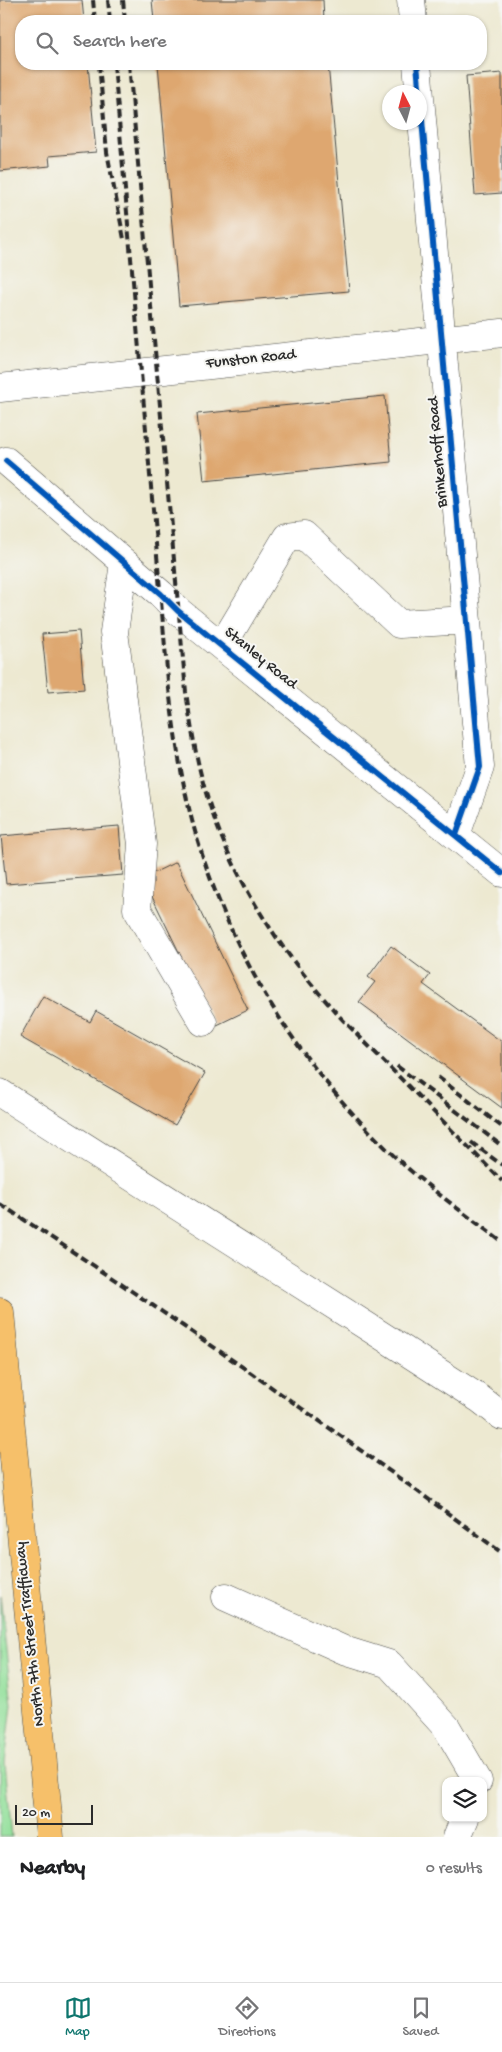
<!DOCTYPE html>
<html lang="en">
<head>
<meta charset="utf-8">
<style>
	:root { --surface:#fff; --page:#f6f6f6; --text:#202124; --muted:#757577; --line:#e0e0e0; --accent:#0f766e }
	body { margin:0; font-family:"Gochi Hand",sans-serif; background:var(--page); color:var(--text) }
	.controls { position:absolute; right:15px; bottom:15px; display:grid; overflow:hidden; border-radius:10px; box-shadow:0 1px 4px #0004 }
	.controls button { width:45px; height:45px; display:grid; place-items:center; padding:0; border:0; border-bottom:1px solid var(--line); background:var(--surface); color:var(--text); font:25px sans-serif }
	.compass { position:absolute; left:382px; top:85px; width:45px; height:45px; border-radius:50%; background:var(--surface); box-shadow:0 1px 4px #0004; rotate:354deg }
	.scale { position:absolute; left:15px; bottom:12px; width:78px; box-sizing:border-box; padding-left:5px; border:2px solid #2b2b2b; border-top:0; font-size:14px; line-height:18px; white-space:nowrap; color:#2b2b2b; -webkit-text-stroke:4px #f6f6f2; paint-order:stroke }
	.list { margin:0; padding:0; list-style:none }
	h2 { display:flex; justify-content:space-between; align-items:center; height:65px; margin:0; padding:0 20px; font-size:21px }
	h2 small { font-size:16px; font-weight:400; color:var(--muted) }
	.icon { flex:none; width:28px; height:28px; fill:none; stroke:currentColor; stroke-width:2; stroke-linecap:round; stroke-linejoin:round }
	.map { position:relative; flex:none; width:502px; height:1837px; overflow:hidden }
	.search { position:absolute; background:var(--surface); box-shadow:0 1px 4px #0004; left:15px; right:15px; top:15px; height:55px; display:flex; align-items:center; gap:12px; box-sizing:border-box; padding:0 18px; border-radius:20px; color:var(--muted); font-size:19px }
	.sheet { height:145px; background:var(--surface) }
	nav { display:flex; justify-content:space-around; align-items:center; box-sizing:border-box; height:70px; border-top:1px solid var(--line); background:var(--surface); font-size:14px; color:var(--muted) }
	nav a { display:grid; justify-items:center; gap:2px }
	nav .on { color:var(--accent) }
	.map>svg:first-child { display:block }
	.green { fill:#94e09c; stroke:#608664 }
	.building { fill:#dea770 }
	.lines { fill:none; stroke-linecap:round; stroke-linejoin:round }
	.minor-casing { stroke:#484844; stroke-width:29 }
	.major-casing { stroke:#484844; stroke-width:29 }
	.minor { stroke:#fff; stroke-width:28 }
	.major { stroke:#f6c06b; stroke-width:28 }
	.rail { stroke:#2b2b2b; stroke-width:4; stroke-dasharray:8 4; stroke-linecap:butt }
	.cycleway-casing { stroke:#f6f6f2; stroke-width:9 }
	.cycleway { stroke:#0057b8; stroke-width:6 }
	.labels { text-anchor:middle; dominant-baseline:central; stroke-width:4; stroke-linejoin:round; paint-order:stroke }
	.street-label { font-size:16px; fill:#2b2b2b; stroke:#f6f6f2 }
</style>
</head>
<body>
<div class="map">
<svg width="502" height="1837" viewBox="0 0 502 1837">
	<rect width="100%" height="100%" fill="#f6f6f2"/>
	<filter id="ink" filterUnits="userSpaceOnUse"><feTurbulence type="fractalNoise" baseFrequency=".02" numOctaves="2"/><feDisplacementMap in="SourceGraphic" scale="10" xChannelSelector="R" yChannelSelector="G"/><feConvolveMatrix kernelMatrix="1 2 1 2 8 2 1 2 1" color-interpolation-filters="sRGB"/></filter>
	<filter id="wash" filterUnits="userSpaceOnUse"><feTurbulence type="fractalNoise" baseFrequency=".0096" numOctaves="4" result="noise"/><feDisplacementMap in="SourceGraphic" scale="20" xChannelSelector="R" yChannelSelector="G"/><feGaussianBlur stdDeviation="1.12" result="paint"/><feColorMatrix in="noise" values="0 0 0 0 0 0 0 0 0 0 0 0 0 0 0 0 0 1.4 0 .05"/><feComposite in="paint" operator="in"/></filter>
	<g filter="url(#wash)">
		<rect width="100%" height="100%" fill="#ede9d1"/>
		<path class="green" d="M0,1595l12,110 -7,58 7,74h-12z"/>
		<g id="blocks">
			<path class="building" d="M0,0h82l2,21h-63v43h67l8,88 -47,4 1,10 -50,5z
				M152,0h171l1,21h-170z
				M158,64h170l21,227 -170,15z
				M502,73v120l-27,2 -9,-119z
				M385,396l6,66 -187,19 -7,-67z
				M79,631l5,58 -36,3 -6,-58z
				M119,826l4,49 -117,9 -5,-48z
				M176,862l72,148 -33,16 -72,-148z
				M391,946l39,29 -7,9 79,58v66l-143,-106 16,-20 -7,-5z
				M43,996l47,26 6,-11 109,62 -30,52 -155,-88z"/>
		</g>
	</g>
	<g filter="url(#ink)">
		<use href="#blocks" fill-opacity="0" stroke="#484844" stroke-width="1"/>
		<g class="lines">
			<g class="minor-casing">
				<path id="minor" d="M411,0l2,21
					M417,64l63,703 -24,68
					M0,388l502,-55
					M6,461l155,133 17,17 324,262
					M124,563l-10,69 28,212 -5,65 66,113
					M222,646l65,-109 17,-2 95,89 68,-4
					M0,1093l376,239 104,67 22,17
					M226,1597l118,53 45,14 58,64 31,53
					M457,1837l8,-19"/>
			</g>
			<g class="major-casing">
				<path id="major" d="M0,1312l50,525"/>
			</g>
			<use href="#minor" class="minor"/>
			<use href="#major" class="major"/>
			<path class="rail" d="M93,0l2,21
				M108,0l2,21
				M123,0l2,21
				M99,64l8,88 17,87
				M114,64l54,617c7,57 15,115 33,170 37,116 102,217 189,301 34,33 74,61 112,90
				M129,64l57,628c5,34 10,68 20,101 25,85 76,161 136,226l160,162
				M397,1066l105,80
				M438,1077l64,50
				M471,1142l31,23
				M0,1204c171,111 338,228 502,349"/>
			<g class="cycleway-casing">
				<path id="cycleway" d="M417,64l63,703 -24,68
					M6,461l155,133 17,17 324,262"/>
			</g>
			<use href="#cycleway" class="cycleway"/>
		</g>
	</g>
	<g class="labels">
		<g class="street-label">
			<text transform="translate(251 360) rotate(-6)">Funston Road</text>
			<text transform="translate(439 452) rotate(-95)">Brinkerhoff Road</text>
			<text transform="translate(260 659) rotate(39)">Stanley Road</text>
			<text transform="translate(31 1634) rotate(-96)">North 7th Street Trafficway</text>
		</g>
	</g>
</svg>
<div class="controls">
<button><svg class="icon" aria-label="layers" viewBox="0 0 24 24"><path d="M12 4l9 5-9 5-9-5zM3 14l9 5 9-5"/></svg></button>
</div>
<svg class="compass" viewBox="-18 -18 36 36"><path d="M0-13l5 13h-10z" fill="#e53935"/><path d="M0 13l5-13h-10z" fill="#757577"/></svg>
<div class="scale">20 m</div>
<div class="search"><svg class="icon" aria-label="search" viewBox="0 0 24 24"><circle cx="10" cy="10" r="6"/><path d="M15 15l6 6"/></svg>Search here</div>
</div>
<section class="sheet">
<h2>Nearby<small>0 results</small></h2>
<ul class="list">
</ul>
</section>
<nav>
<a class="on"><svg class="icon" aria-label="map" viewBox="0 0 24 24"><path d="M3 6l6-2 6 2 6-2v14l-6 2-6-2-6 2zM9 4v14M15 6v14"/></svg>Map</a>
<a><svg class="icon" aria-label="directions" viewBox="0 0 24 24"><path d="M12 3l9 9-9 9-9-9zM9 14v-3h6M13 9l2 2-2 2"/></svg>Directions</a>
<a><svg class="icon" aria-label="saved" viewBox="0 0 24 24"><path d="M7 4h10v16l-5-4-5 4z"/></svg>Saved</a>
</nav>
</body>
</html>
